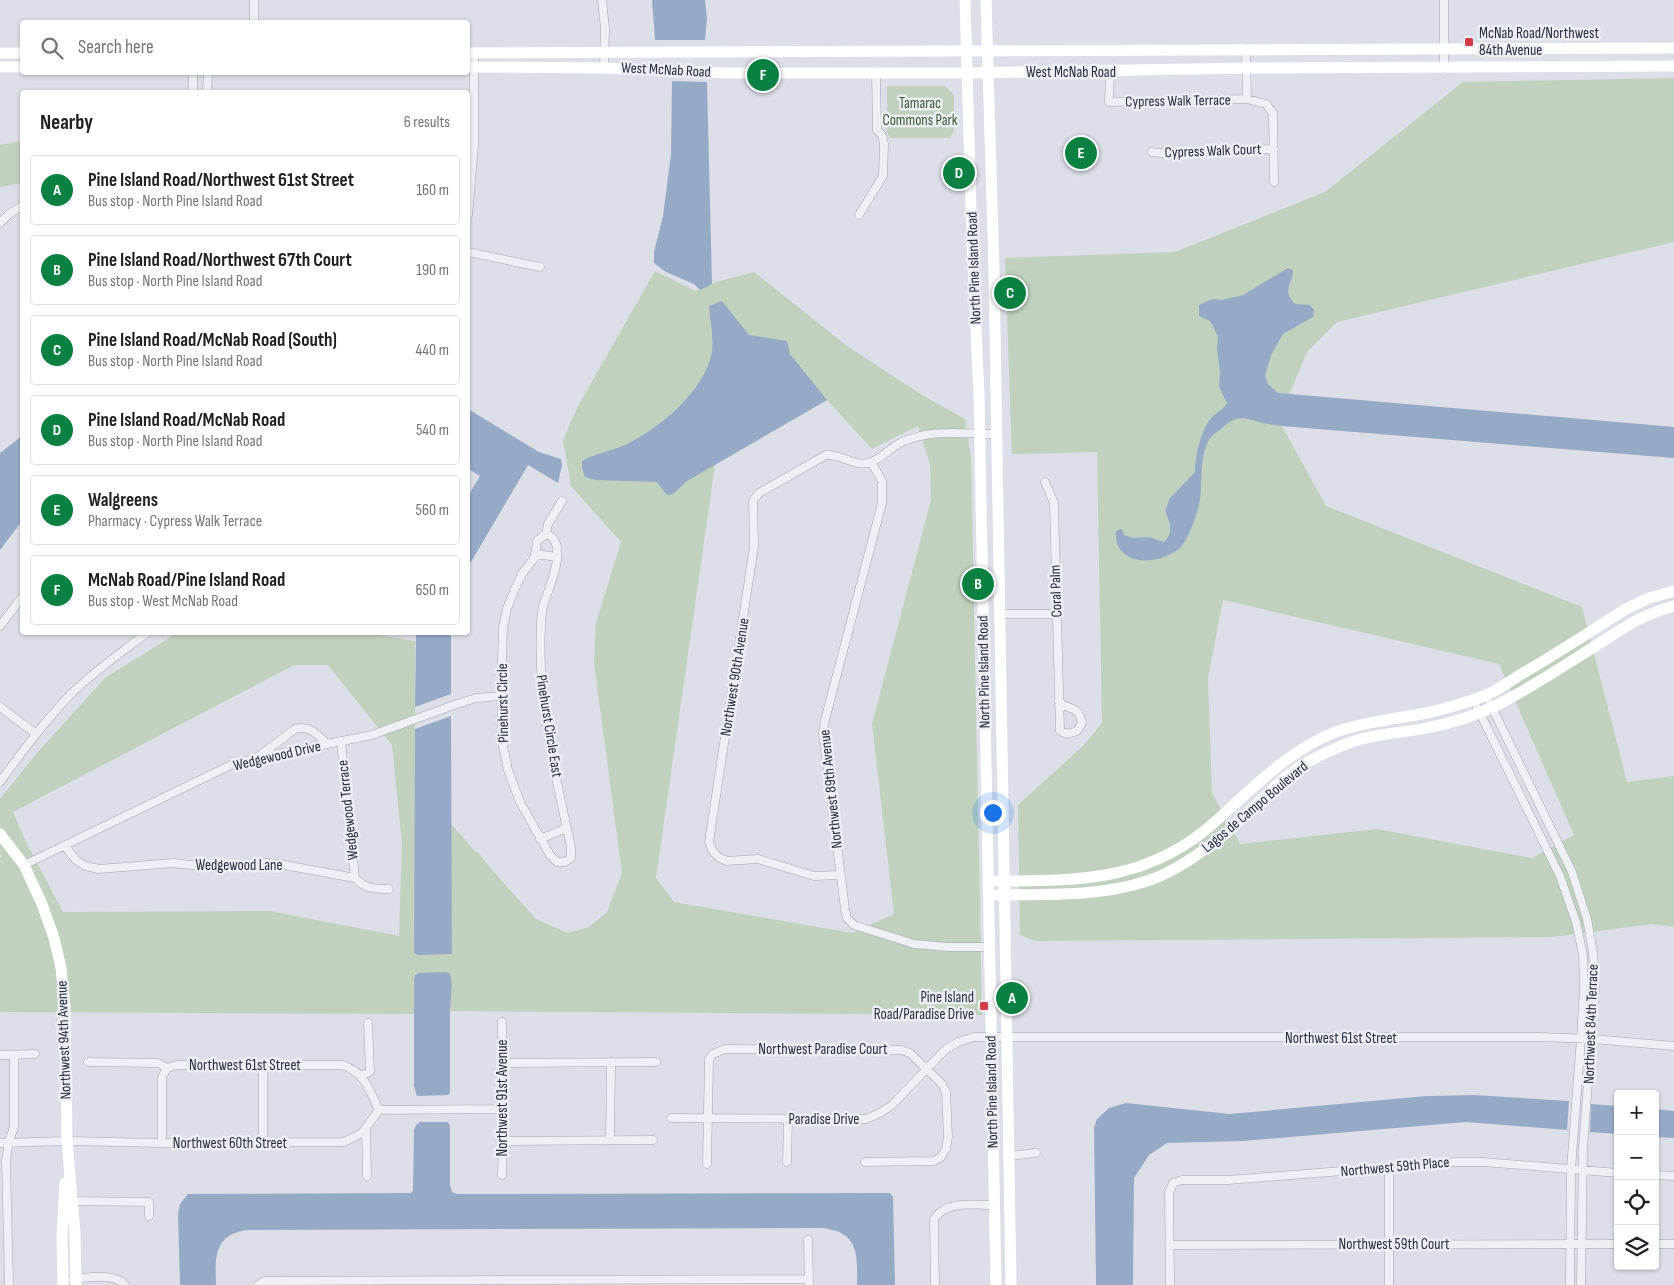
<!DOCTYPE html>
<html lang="en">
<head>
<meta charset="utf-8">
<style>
	:root { --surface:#fff; --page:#f2f2f2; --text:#202124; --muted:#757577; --line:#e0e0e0; --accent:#0b8043 }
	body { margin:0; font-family:"Sofia Sans Condensed",sans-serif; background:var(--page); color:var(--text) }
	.controls { position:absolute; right:15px; bottom:15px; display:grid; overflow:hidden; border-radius:5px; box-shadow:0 1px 4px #0004 }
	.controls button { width:45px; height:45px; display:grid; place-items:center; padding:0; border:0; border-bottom:1px solid var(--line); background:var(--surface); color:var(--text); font:25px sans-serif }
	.you { position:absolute; left:992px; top:812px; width:18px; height:18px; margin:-12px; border:4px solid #fff; border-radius:50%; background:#1a73e8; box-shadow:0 0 0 8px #1a73e833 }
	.badge { display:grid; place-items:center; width:32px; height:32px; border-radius:50%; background:var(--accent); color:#fff; font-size:16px; font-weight:700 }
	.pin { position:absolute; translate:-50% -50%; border:2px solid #fff; box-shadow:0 1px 5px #0006 }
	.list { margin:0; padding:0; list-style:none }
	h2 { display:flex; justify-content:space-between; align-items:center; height:65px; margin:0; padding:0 20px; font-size:21px }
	h2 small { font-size:16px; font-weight:400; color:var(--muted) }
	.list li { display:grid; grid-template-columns:32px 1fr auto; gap:15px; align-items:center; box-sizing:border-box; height:70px; margin:0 10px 10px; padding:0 10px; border:1px solid var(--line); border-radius:5px }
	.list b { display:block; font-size:19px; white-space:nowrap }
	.list p { margin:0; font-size:16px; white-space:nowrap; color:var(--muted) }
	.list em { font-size:16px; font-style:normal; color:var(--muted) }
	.icon { flex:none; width:28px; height:28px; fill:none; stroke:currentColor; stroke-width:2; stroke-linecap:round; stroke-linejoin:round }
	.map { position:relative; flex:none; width:1674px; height:1285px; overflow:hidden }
	.search { position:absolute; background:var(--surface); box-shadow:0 1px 4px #0004; left:20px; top:20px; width:450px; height:55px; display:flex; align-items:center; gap:12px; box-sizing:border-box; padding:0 18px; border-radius:5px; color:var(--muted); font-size:19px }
	.panel { position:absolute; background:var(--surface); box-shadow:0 1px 4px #0004; left:20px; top:90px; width:450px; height:545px; border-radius:5px }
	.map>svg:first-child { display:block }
	.green { fill:#c0d1bd; fill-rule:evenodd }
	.water { fill:#96aac8 }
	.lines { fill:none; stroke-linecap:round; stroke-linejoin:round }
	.street-casing { stroke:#a2a6b1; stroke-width:9 }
	.street { stroke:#eff0f5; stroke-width:8 }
	.secondary { stroke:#fff; stroke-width:11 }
	.poi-dot { fill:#d03d46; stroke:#ebeef4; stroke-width:2 }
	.labels { text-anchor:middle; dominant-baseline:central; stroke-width:5; stroke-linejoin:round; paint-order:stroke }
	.poi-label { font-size:15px; fill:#262c3d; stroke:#ebeef4; text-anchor:start }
	.street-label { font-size:15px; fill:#262c3d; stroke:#ebeef4 }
	.park-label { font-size:15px; fill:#375933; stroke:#ebeef4 }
</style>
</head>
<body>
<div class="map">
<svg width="1674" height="1285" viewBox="0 0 1674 1285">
	<rect width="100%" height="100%" fill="#dcdfe7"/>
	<path class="green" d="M1674,78v164l-337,80 -30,30 -18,43 385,32v31l-392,-32 44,80 256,101 45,175 47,-6v151l-23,-3 -98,13 -518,4 -15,-6 -2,-130 65,-59 19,-23 -5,-271 -85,2 -7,-196 170,-6 150,-60 138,-110zM1223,600l276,64 75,171 -42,23 -155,-29 -137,15 -28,-51 -4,-115z
		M887,86h58l9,9v36l-4,7h-60l-3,-6z
		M22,141v42l-22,4v-42z
		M655,271l41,20 20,-9 38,-10 93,74 75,49 43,24 6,38 11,558 -532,-4 2,-26 -38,-5 1,34 -415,-2v-154l2,-2 -2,-2v-55l37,-46 68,-75 72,-45 182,-1 56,9v88l36,-13v108l25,28h2l8,11 50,56 32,14 21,-6 18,-15 15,-39 -28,-210 2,-40 25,-81 -50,-56 -8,-46 15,-34zM827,400l45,49 46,-23 12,38 1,36 -59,224 22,190 -42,19 -178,-31 -18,-24 59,-413zM294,665h34l64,80 10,99 -3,92 -129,-25 -207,1 -38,-72 -12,-28z"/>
	<path class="water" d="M652,0h53l2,18 -2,22h-50z
		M672,81l35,1 5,202 -12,6 -6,-6 -28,-12 -12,-9v-11l9,-36 8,-62z
		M1288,268l5,2c0,15 -12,19 2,34l15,1 4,5 -1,7 -30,17 -12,21 -6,21 3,8 10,9 396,34v31l-392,-32c-7,-1 -13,-2 -19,-3 -20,-5 -25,-9 -41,5 -4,3 -9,7 -12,10 -9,14 -8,33 -9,48 0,19 -7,39 -16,55 -13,24 -72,31 -69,-10l6,-2 2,6 9,3 16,-1 15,5c10,-10 6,-19 1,-31l5,-13 25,-26c0,-16 6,-43 17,-55 5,-5 11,-7 15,-14l-8,-16 1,-15 -3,-23 1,-13 -8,-15 -11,-5v-11l13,-6 10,1 21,-5z
		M722,301l27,34 38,6 3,13 37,46 -140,81 -14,13 -6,1 -10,-13 -62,-2 -10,-3 -3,-9v-7c14,-8 29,-10 43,-16 34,-16 80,-54 87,-93 2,-14 -2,-31 -3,-46z
		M468,409l71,43 22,7 1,6 -4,18 -30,-18 -60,102v-71l12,-20 -12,-7z
		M22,436v85l-22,29v-97z
		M416,633h35v61l-36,13z
		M451,716l1,238 -34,1 -4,-2 1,-224z
		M447,972l3,2 2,11 -2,26v82l-2,2 -31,1 -3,-10v-106l1,-5 4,-2z
		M1474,1095l95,6 -2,29 -101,-8 -223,19 -76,2 -18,12 -15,23 -1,107h-37l-2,-157 3,-9 12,-11 17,-5 104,11 197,-18z
		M1591,1104l27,2v28l-28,-2z
		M1655,1109l19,2v27l-19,-1z
		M420,1122h28l2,4v59l2,7 5,2 433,-1 3,4 2,88h-38c0,-17 3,-43 -16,-52 -4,-3 -11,-3 -16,-5l-577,2c-34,4 -33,27 -32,55h-36l-2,-71 2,-10 8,-10 223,-1 2,-3 1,-60 2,-5z"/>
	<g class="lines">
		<g class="street-casing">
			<path id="street" d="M254,0v22
				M602,0l3,28 -1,40
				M1444,0v68
				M1246,49l1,50
				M1110,72l-1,30 138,-3 19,5 7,9 1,69
				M193,92v-20
				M207,92l1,-20
				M1152,152l18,2 104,-5
				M468,215l6,-70v-92
				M859,215l24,-39 1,-32 -2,-9 -5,-5 -1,-58
				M0,223l9,-9 13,-8
				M468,252l72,15
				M871,462l11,19v22l-57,217 -2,13 22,176 2,9 7,7 60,19 34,3h41
				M1045,482l9,21 6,228 7,3 10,-3 5,-8c-5,-21 -13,-10 -23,-22
				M546,534c25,8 2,56 -3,72 -1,6 -2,13 -2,19 -4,75 14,149 30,222v11l-6,4h-8l-7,-7 -30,-53 -12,-32 -5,-24 -2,-50 2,-69 4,-18 7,-18 8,-17 13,-17 2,-16z
				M546,534l2,-10 14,-23
				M535,554l22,3
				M999,614h57
				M0,626l22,-29
				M1486,695l86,177 15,47 6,33 2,37 -12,159 -2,137
				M1473,699l87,177 16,46 7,33 1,34 -3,50 -10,130 -1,116
				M0,707l36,27
				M341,741l14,137
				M259,756l36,-27c15,-4 22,5 32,15
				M0,782c22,-30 44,-60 70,-87 23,-23 52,-43 78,-63
				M540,839l27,-11
				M64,845l12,15 9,6 14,3 74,-6 36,4 59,-4 16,2 71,13c10,11 20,11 34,11
				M24,865l209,-101 24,-6 115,-23 82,-30 22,-7 25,-2
				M840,875l-26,1 -56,-17 -31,2 -7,-3 -7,-6 -4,-10 45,-296 -1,-45 6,-8 67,-38c16,-1 29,13 45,7 10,-3 19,-14 29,-19 30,-15 63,-9 96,-9
				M502,1022l1,119 -1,34
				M0,1055l35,-1
				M88,1062l70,1 9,5 9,-3h167c23,9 26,25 36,45
				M503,1063l153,-1
				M362,1075l8,-3 -2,-49
				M379,1110l124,-1
				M671,1118l195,1 14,-6 12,-8 53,-55 13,-8 16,-5h565l53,2 82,7
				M366,1127l1,49
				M610,1140l1,-78
				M503,1141l150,-1
				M0,1143l67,-2 95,2 182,-1 18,-9 17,-23
				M162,1143v-66l5,-9
				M263,1143v-78
				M1010,1156l26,-3
				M787,1162l1,-43
				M707,1164l2,-104 4,-6 12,-5 177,1 8,3 32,31 4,8 2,45 -2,12 -5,8 -7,4 -69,1
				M1389,1168v117
				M1655,1175l19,1
				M72,1201l77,1v14
				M808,1240l1,45
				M1655,1244h19
				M1171,1245l447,-1
				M72,1279c16,-1 42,-7 53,6
				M9,1285l-3,-125 3,-19 5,-14v-72
				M258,1285l6,-4 545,-2
				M935,1285l-1,-66c13,-19 39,-14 60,-14
				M1170,1285l-1,-92 4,-10 9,-3h46l228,-18h28l134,11"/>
		</g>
		<use href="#street" class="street"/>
		<path class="secondary" d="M965,0l7,242 7,153 17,890
			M986,0l8,270 17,1015
			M0,53h22
			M468,53l1206,-5
			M0,67h22
			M468,67l136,1 122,5h241l280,-5 427,-2
			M0,834l24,31 18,39 12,34 7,30 4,38 2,135 8,93 1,51
			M996,881c85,0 154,0 220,-60 37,-33 71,-69 117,-88 30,-11 62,-14 93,-20 19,-4 39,-10 58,-17 13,-5 25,-14 36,-21 36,-21 71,-44 106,-66l23,-11 25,-7
			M997,895c50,-1 102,2 150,-14 28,-9 55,-29 78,-47 24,-21 44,-45 70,-64 13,-9 29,-17 44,-23 29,-14 62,-13 92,-20 20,-4 43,-11 62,-20 37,-18 72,-42 107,-64 25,-16 45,-30 74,-37
			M63,1285l-1,-51 3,-51"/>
	</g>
	<g class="poi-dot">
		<rect x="1464" y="37" width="10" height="10" rx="2.5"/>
		<rect x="979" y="1001" width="10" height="10" rx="2.5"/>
	</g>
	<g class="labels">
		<g class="poi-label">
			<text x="1479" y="33">McNab Road/Northwest<tspan x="1479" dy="17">84th Avenue</tspan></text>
			<text x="974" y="997" text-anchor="end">Pine Island<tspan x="974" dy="17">Road/Paradise Drive</tspan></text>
		</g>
		<g class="street-label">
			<text transform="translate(666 70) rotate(3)">West McNab Road</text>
			<text x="1071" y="72">West McNab Road</text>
			<text transform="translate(1178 101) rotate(-1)">Cypress Walk Terrace</text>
			<text transform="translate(1213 151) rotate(-2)">Cypress Walk Court</text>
			<text transform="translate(974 268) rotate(-92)">North Pine Island Road</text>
			<text transform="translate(1056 591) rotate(-92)">Coral Palm</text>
			<text transform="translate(984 672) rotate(-91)">North Pine Island Road</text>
			<text transform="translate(735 677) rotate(-81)">Northwest 90th Avenue</text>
			<text transform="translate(503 703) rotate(-91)">Pinehurst Circle</text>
			<text transform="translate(549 726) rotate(81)">Pinehurst Circle East</text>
			<text transform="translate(277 756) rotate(-13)">Wedgewood Drive</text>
			<text transform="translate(831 789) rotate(-96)">Northwest 89th Avenue</text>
			<text transform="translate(1255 807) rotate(-40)">Lagos de Campo Boulevard</text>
			<text transform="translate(348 810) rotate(-96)">Wedgewood Terrace</text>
			<text x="239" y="865">Wedgewood Lane</text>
			<text transform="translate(1591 1024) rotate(-88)">Northwest 84th Terrace</text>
			<text x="1341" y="1038">Northwest 61st Street</text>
			<text transform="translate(64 1040) rotate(-92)">Northwest 94th Avenue</text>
			<text x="823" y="1049">Northwest Paradise Court</text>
			<text x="245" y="1065">Northwest 61st Street</text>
			<text transform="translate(992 1092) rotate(-91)">North Pine Island Road</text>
			<text transform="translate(502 1098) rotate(-90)">Northwest 91st Avenue</text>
			<text x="824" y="1119">Paradise Drive</text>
			<text x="230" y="1143">Northwest 60th Street</text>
			<text transform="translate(1395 1167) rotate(-5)">Northwest 59th Place</text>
			<text x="1394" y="1244">Northwest 59th Court</text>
		</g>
		<g class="park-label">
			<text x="920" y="103">Tamarac<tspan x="920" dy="17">Commons Park</tspan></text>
		</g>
	</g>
</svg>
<div class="controls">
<button>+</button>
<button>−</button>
<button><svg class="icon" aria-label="locate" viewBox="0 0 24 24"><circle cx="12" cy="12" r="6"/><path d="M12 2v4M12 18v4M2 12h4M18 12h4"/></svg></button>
<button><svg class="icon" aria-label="layers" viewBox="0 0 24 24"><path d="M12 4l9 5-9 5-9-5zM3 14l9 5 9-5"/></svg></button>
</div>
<div class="you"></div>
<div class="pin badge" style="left:1012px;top:998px">A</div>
<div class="pin badge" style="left:978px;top:584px">B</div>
<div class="pin badge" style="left:1010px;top:293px">C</div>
<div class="pin badge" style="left:959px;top:173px">D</div>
<div class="pin badge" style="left:1081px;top:153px">E</div>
<div class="pin badge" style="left:763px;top:75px">F</div>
<div class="search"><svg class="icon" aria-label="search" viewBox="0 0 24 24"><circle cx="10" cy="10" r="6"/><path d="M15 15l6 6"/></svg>Search here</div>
<section class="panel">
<h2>Nearby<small>6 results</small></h2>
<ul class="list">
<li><span class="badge">A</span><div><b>Pine Island Road/Northwest 61st Street</b><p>Bus stop · North Pine Island Road</p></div><em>160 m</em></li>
<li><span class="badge">B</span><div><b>Pine Island Road/Northwest 67th Court</b><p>Bus stop · North Pine Island Road</p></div><em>190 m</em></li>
<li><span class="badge">C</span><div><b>Pine Island Road/McNab Road (South)</b><p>Bus stop · North Pine Island Road</p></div><em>440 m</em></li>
<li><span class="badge">D</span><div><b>Pine Island Road/McNab Road</b><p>Bus stop · North Pine Island Road</p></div><em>540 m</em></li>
<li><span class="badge">E</span><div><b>Walgreens</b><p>Pharmacy · Cypress Walk Terrace</p></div><em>560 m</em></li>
<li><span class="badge">F</span><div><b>McNab Road/Pine Island Road</b><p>Bus stop · West McNab Road</p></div><em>650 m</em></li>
</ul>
</section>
</div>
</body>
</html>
